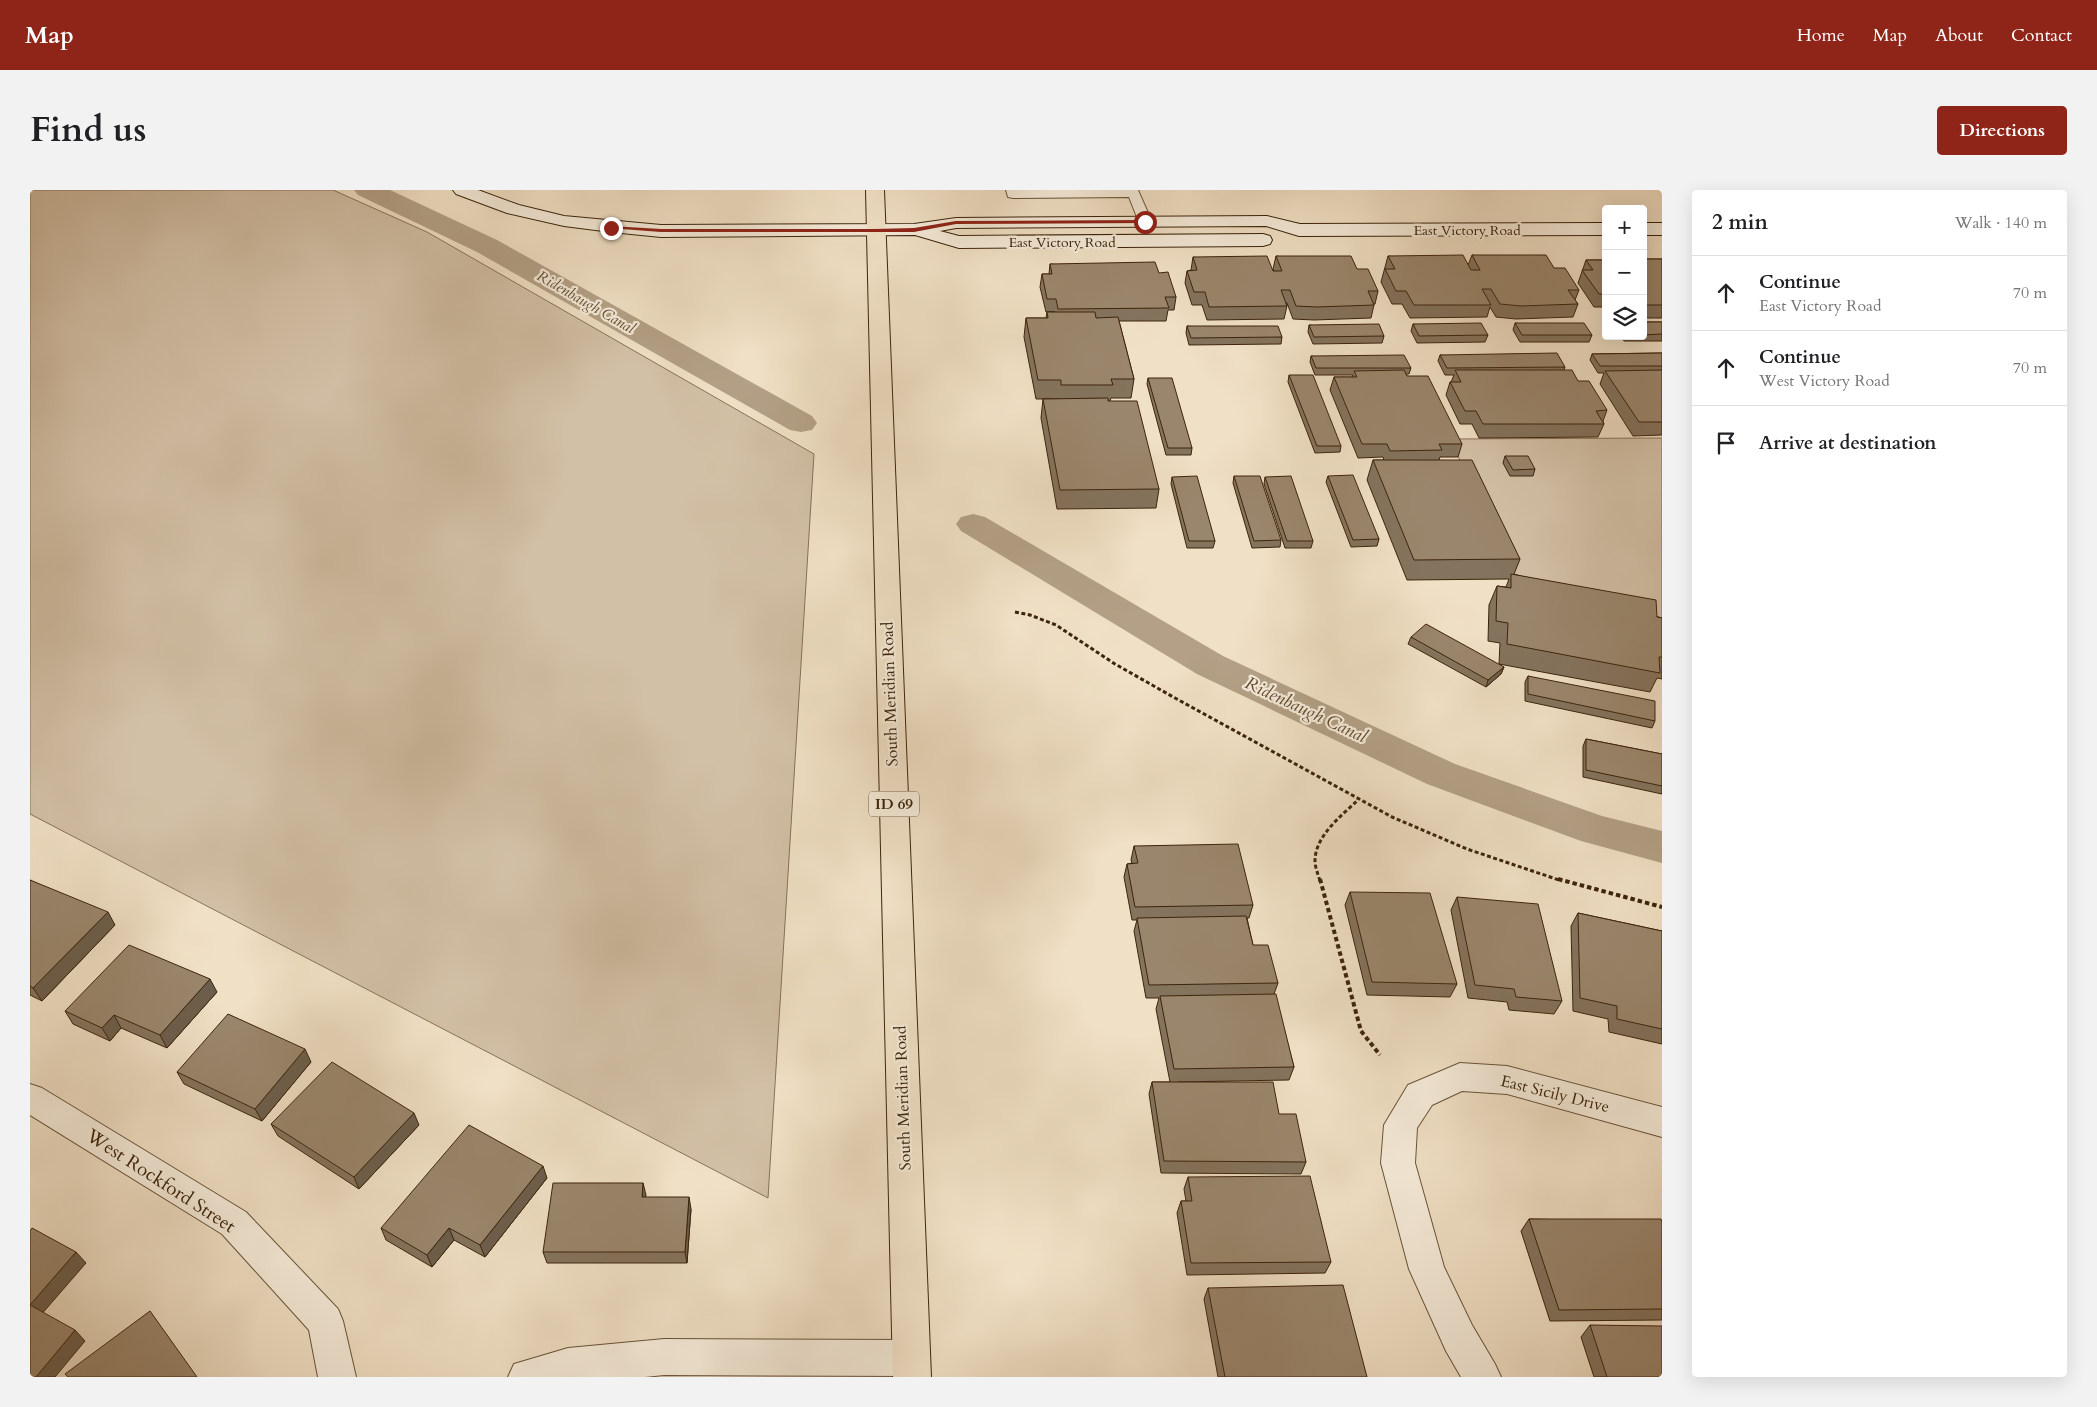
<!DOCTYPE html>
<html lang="en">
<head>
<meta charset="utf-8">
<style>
	:root { --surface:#fff; --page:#f2f2f2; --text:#202124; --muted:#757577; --line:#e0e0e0; --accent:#8f2418 }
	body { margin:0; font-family:Cardo,serif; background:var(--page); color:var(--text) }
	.controls { position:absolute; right:15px; top:15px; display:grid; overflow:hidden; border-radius:5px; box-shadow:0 5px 20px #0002 }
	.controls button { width:45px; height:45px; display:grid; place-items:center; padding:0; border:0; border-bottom:1px solid var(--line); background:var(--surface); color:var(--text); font:25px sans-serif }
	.stop { position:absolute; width:15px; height:15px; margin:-11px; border:4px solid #8f2418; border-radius:50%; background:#fff }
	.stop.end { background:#8f2418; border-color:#fff; box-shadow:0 1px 5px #0008 }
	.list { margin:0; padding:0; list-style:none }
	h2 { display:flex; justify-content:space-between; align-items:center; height:65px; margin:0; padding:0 20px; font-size:21px }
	h2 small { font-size:16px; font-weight:400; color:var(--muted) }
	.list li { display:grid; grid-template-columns:32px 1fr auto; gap:15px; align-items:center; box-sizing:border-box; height:75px; padding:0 20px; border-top:1px solid var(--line) }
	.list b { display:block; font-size:19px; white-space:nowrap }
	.list p { margin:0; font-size:16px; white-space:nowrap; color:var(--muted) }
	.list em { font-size:16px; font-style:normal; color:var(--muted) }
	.icon { flex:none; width:28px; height:28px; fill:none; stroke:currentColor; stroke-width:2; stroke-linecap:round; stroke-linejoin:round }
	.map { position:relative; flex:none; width:1632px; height:1187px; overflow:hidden; border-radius:5px }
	header { display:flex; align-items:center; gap:30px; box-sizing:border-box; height:70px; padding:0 25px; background:var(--accent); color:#fff }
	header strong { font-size:24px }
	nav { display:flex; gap:28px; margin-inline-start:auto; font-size:18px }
	.intro { display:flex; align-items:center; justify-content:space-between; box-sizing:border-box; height:120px; padding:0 30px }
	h1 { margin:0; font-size:35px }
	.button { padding:12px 22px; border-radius:5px; background:var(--accent); color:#fff; font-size:18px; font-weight:700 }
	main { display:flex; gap:30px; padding:0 30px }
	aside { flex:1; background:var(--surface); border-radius:5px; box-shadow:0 5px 20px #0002 }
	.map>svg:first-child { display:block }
	.green { fill:#d2c0a6; stroke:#887259 }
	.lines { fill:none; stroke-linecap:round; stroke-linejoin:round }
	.canal { fill:#b3a086; fill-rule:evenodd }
	.lane-casing { stroke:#6a533a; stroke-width:2 }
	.street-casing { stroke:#6a533a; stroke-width:2 }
	.secondary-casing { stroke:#3d240c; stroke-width:2 }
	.primary-casing { stroke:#3d240c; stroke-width:2 }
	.path-far1 { stroke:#3d240c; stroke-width:3; stroke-dasharray:4 2.5; stroke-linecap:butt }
	.path { stroke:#3d240c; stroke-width:4; stroke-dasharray:4.5 3; stroke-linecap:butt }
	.lane { fill:#f5ebd9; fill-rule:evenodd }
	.street { fill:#f5ebd9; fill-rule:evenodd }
	.secondary { fill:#f5ebd9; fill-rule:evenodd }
	.primary { fill:#f0e0c5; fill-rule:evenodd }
	.wall { fill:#84735d; stroke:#3d240c }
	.shaded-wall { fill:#6c5e4c; stroke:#3d240c }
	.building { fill:#9a866c; stroke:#3d240c }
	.route { fill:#8f2418 }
	.labels { text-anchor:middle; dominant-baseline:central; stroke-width:4.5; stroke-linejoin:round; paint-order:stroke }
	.far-street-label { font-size:14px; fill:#3d240c; stroke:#f5ebd9 }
	.far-water-label { font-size:15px; font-style:italic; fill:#604931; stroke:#f5ebd9 }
	.shield { fill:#f5ebd9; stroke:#74604a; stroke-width:1 }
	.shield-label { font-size:15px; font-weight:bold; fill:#3d240c }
	.street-label { font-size:16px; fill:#3d240c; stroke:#f5ebd9 }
	.water-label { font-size:18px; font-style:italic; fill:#604931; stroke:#f5ebd9 }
	.near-street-label { font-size:19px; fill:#3d240c; stroke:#f5ebd9 }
</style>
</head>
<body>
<header>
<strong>Map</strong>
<nav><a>Home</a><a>Map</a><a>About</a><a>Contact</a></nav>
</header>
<div class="intro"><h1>Find us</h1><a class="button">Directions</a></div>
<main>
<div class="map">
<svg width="1632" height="1187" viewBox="0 0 1632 1187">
	<rect width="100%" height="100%" fill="#f0e0c5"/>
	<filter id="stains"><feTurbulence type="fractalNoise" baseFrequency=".004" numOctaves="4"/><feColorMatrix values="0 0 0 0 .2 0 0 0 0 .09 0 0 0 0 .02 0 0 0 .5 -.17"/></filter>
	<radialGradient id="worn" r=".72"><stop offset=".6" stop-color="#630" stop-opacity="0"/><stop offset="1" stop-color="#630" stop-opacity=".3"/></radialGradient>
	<path class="green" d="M0,0h303l94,42 387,222 -46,744 -738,-384z
		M1632,248v184l-140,-28 -72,-155z"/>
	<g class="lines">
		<path class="canal" d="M324,0h36l107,50 315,176 5,7 -5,7 -11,2 -11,-2 -313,-178 -119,-57z
			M943,324l12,3 238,139 232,108 147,52 60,15v32l-81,-22 -154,-57 -230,-110 -236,-143 -5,-7 5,-7z"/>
		<g class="lane-casing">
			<path id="lane" d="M976,0h132l14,32 -2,3h-10l-11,-28 -116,1 -5,-1z"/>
		</g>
		<g class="street-casing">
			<path id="street" d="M1430,873l47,3 155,41v30l-155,-43 -45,-3 -30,14 -15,23 -2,35 29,104 28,58 23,39 6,13h-40l-15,-26 -37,-82 -28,-106 3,-38 24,-40z
				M0,894l12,4 204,124 92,97 5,12 13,56h-38l-9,-47 -87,-96 -192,-119z
				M634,1149l248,1 13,5 5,13 -5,13 -13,5 -248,-1 -19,2h-137l6,-13 54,-16z"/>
		</g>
		<g class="secondary-casing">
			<path id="secondary" d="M423,0h25l41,15 45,11 97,9 253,-1 42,-6 311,-2 33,8 306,-1v12l-307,1 -33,-10 -310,2 -16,3 19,5 304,-2 7,2 2,4 -2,4 -7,2 -304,2 -44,-13 -254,2 -50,-5 -47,-6 -57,-13 -51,-19z
				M1613,33h19v12h-19z"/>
		</g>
		<g class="primary-casing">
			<path id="primary" d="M836,0h18l47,1187h-38z"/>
		</g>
		<path class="path-far1" d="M985,422l15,3 26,10 59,39 60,34 217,119 75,32 95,32
			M1290,691c-2,-7 -5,-14 -5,-20 0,-25 26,-45 43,-61"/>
		<path class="path" d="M1290,689l41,152 19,24
			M1528,689l104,28"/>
		<use href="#lane" class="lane"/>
		<use href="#street" class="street"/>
		<use href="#secondary" class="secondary"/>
		<use href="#primary" class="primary"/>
	</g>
	<path class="wall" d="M1442,65l82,13 25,22 -4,10 3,4 -5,13 -57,2 -20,-2 -6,-10 -3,10 -77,1 -8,-14h-10l-11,-22 7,-26 80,9z
		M1246,66l81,13 21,22 -3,13h-1v1l-3,13 -57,2 -21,-1 -6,-16h-1l1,3 -3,13 -77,1 -5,-15h-10l-7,-22 2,-12 4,-1 2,-13 81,14 -1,-2z
		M1613,69h19v59h-19z
		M1556,70h20v52l-3,-5h-9l-16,-24z
		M1020,74l109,9 17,24 -2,13h-6l-2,11h-47l15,58 -3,19h-20l-1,3 49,88 -3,19 -99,1 -16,-91 2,-19h15h-22l-12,-62 2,-19h20l1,-6h8h-9l-6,-25 2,-13h7z
		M1613,132h19v19h-38l-3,-5h22z
		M1485,133l77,12 -3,7h-69l-7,-12z
		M1383,134l75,11 -3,7 -68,1 -6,-12z
		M1279,135l75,11 -2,7 -69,1 -5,-12z
		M1157,136l95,11 -1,7 -92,1 -3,-12z
		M1632,163v82l-29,1 -33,-52 4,-11h-6l-8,-13 2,-6z
		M1410,165l125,12 -1,3 14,11 29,29 -4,11 1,3 -6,13 -119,1 -7,-14h-12l-14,-29 4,-13h1l3,-7h-9l-7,-14z
		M1281,166l100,12 -2,6h-3l1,2 55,68 -4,13h-18l-1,3 81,99 -6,15 148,44v61l-5,-1 -7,14 -151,-28 1,-21 -12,-2 1,-36 8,-19 9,1 3,-8 -102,1 -40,-100 6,-20h11l-1,-3 -25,1 -28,-68 4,-13h18l1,-2h-38l-5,-13z
		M1259,185l52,71 -1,6 -25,1 -27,-71z
		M1118,188l44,70 -1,7h-25l-19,-71z
		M1475,266l30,13 -2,7h-23l-7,-13z
		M1204,286l47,64 -1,7 -28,1 -19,-65z
		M1298,286l51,63 -2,7 -26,1 -25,-65z
		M1142,287l43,64 -2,7h-26l-16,-64z
		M1235,287l48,64 -2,7h-26l-21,-64z
		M1381,447l93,30 -3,7 -15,13 -78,-43z
		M1498,486l127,45 -3,7 -127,-27v-19z
		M1556,549l76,15v40l-79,-17v-31z
		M1104,656l119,59 -4,13h-2l6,27 25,38 -4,11 20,73 -5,13 -110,2 100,32 27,48 -5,12 -140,-1 -12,-79 3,-12h18l-14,-73 3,-11h-13l-12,-67 3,-11h-5l-8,-43 3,-13 5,-1 -1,-3z
		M0,690l85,45 -73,76 -12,-6z
		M1320,702l107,92 -7,13 -83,-2 -22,-90z
		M1427,707l105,104 -8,13 -45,-4 -2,-8 -39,-4 -17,-88z
		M1548,723l84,18v113l-53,-12 -1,-13 -35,-8 -2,-85z
		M187,802l-50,56 -46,-20 -11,13 -37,-17 -8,-13z
		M281,872l-49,59 -78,-37 -7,-12z
		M241,934l148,1 -60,64 -81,-53z
		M1158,987l143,85 -6,11 -138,2 -10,-62 4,-12h5l-2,-12z
		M517,988l-62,79 -31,-17 -22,27 -46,-27 -5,-12z
		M613,993l2,14 46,12 -4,54h-140l-4,-11z
		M1499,1029l133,3v98l-112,1 -29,-90z
		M1178,1098l159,89h-149l-14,-78z
		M1560,1135l72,52h-68l-13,-40z"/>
	<path class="shaded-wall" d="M1474,477l-3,7 -15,13 2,-7z
		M78,722l7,13 -73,76 -9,-13z
		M180,789l7,13 -50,56 -7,-13z
		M84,825l7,13 -11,13 -8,-13z
		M275,859l6,13 -49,59 -7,-12z
		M384,923l5,12 -60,64 -5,-12z
		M513,976l4,12 -62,79 -5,-12z
		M613,993l3,12 -2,14 -2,-12z
		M659,1007l2,12 -4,54 -2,-11z
		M419,1038l5,12 -22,27 -5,-12z
		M46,1062l10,11 -46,53 -10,-11z
		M45,1140l10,11 -30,36h-19z"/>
	<path class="building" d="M1433,65l8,15h9l-8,-15h74l8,13h11l14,22h-11l10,14 -57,2 -21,-2 -9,-15h-9l9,16h-77l-8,-14h-10l-11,-22h10l-7,-13z
		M1237,66l6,15h9l-6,-15h75l6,13h11l10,22h-10l6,14 -57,2 -21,-1 -6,-16h-9l6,16 -78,1 -4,-15h-11l-7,-21 10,-1 -4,-13z
		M1613,69h19v46h-19z
		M1556,70h20v34h-7l-17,-24h11z
		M1125,72l4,11 9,-1 8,25h-11l4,11 -111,1 -2,-10h-9l-5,-25h10l-2,-10z
		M1017,122h48l1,6 22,-1 16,62h-23l2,6h-52v-5h-23l-12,-62h22z
		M1613,132h19v12l-19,1z
		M1451,133l7,12 -69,1 -6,-12z
		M1485,133h69l8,12h-70z
		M1349,134l5,12 -70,1 -5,-12z
		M1157,136h91l4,11 -91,1z
		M1527,163l8,14 -118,1 -7,-13z
		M1632,163v13h-62l-8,-12z
		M1374,165l7,13h-95l-5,-12z
		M1374,180l3,6h21l34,68h-23l3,6 -52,1 -3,-7h-25l-28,-67h23l-3,-6z
		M1425,180h117l6,11h11l18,29 -11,1 8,13h-121l-7,-13h-11l-15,-29h11z
		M1632,180v52h-23l-34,-51z
		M1259,185h24l28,71h-24z
		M1118,188h24l20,70h-24z
		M1078,208v3h29l22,88 -99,1 -17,-91z
		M1475,266h23l7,13 -22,1z
		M1343,270h99l48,99 -106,1z
		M1323,285l26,64 -26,1 -25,-64z
		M1167,286l18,65h-26l-17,-64z
		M1204,286h26l21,64 -27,1z
		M1261,286l22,65h-26l-22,-64z
		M1481,384l145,26 1,17 5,1v39h-3l1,16 -153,-29 1,-21 -12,-2 1,-35 14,2z
		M1396,434l78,43 -16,13 -77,-43z
		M1498,486l127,25v20l-127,-27z
		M1556,549l76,15v32l-76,-16z
		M1208,654l15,61 -118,2 -8,-43 11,-1 -4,-17z
		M0,690l78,32 -75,76 -3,-2z
		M1320,702l80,1 27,91 -85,-2z
		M1427,707l81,7 24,97 -46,-4 -2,-8 -39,-4z
		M1548,723l84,18v98l-45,-10v-13l-37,-8z
		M1216,726l7,29h15l10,38 -129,2 -12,-67z
		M99,755l81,34 -50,56 -46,-20 -12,13 -37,-17z
		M1246,804l18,73 -120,2 -14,-73z
		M198,824l77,35 -50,60 -78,-37z
		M302,872l82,51 -60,64 -83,-53z
		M1122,892h121l6,32h17l10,48 -142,-1z
		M439,935l74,41 -63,79 -31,-17 -22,27 -46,-27z
		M1280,986l21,86 -140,1 -10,-62h11l-4,-24z
		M523,993h90l-1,14h47l-4,55h-142z
		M1499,1029h132l1,3v87l-103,1z
		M2,1038l44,24 -46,53 45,25 -39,47h-6v-146z
		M1313,1095l24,92h-142l-17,-89z
		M120,1121l47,66h-129l-3,-3z
		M1560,1135l72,1v51h-55z"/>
	<path class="route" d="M1115,30l2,3 -191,1 -42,8h-253l-53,-4 3,-2 50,3h214l39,-1 42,-7z"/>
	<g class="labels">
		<g class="far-street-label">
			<text x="1437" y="40">East Victory Road</text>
			<text x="1032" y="52">East Victory Road</text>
		</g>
		<g class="far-water-label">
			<text transform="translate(556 112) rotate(30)">Ridenbaugh Canal</text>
		</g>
		<rect class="shield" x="839" y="601.5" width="50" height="25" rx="4"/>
		<g class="shield-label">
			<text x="864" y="614">ID 69</text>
		</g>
		<g class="street-label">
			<text transform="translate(860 504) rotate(-92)">South Meridian Road</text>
			<text transform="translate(1525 904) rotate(14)">East Sicily Drive</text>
			<text transform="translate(873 908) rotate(-92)">South Meridian Road</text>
		</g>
		<g class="water-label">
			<text transform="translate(1276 520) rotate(25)">Ridenbaugh Canal</text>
		</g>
		<g class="near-street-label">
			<text transform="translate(131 991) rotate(33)">West Rockford Street</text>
		</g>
	</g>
	<rect width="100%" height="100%" filter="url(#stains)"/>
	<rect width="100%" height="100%" fill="url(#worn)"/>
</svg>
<div class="controls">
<button>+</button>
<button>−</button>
<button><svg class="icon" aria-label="layers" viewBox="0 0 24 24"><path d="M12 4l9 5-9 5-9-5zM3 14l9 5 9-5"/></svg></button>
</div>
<div class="stop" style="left:1115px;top:32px"></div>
<div class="stop end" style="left:581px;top:38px"></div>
</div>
<aside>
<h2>2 min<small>Walk · 140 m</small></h2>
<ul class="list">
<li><svg class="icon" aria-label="ahead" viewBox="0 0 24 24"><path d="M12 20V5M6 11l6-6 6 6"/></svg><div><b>Continue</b><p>East Victory Road</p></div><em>70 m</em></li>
<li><svg class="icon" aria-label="ahead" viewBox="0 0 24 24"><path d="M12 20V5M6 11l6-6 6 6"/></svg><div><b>Continue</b><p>West Victory Road</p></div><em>70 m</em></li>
<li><svg class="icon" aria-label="arrive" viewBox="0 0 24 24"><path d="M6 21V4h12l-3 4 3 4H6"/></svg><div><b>Arrive at destination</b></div></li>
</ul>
</aside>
</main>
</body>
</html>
